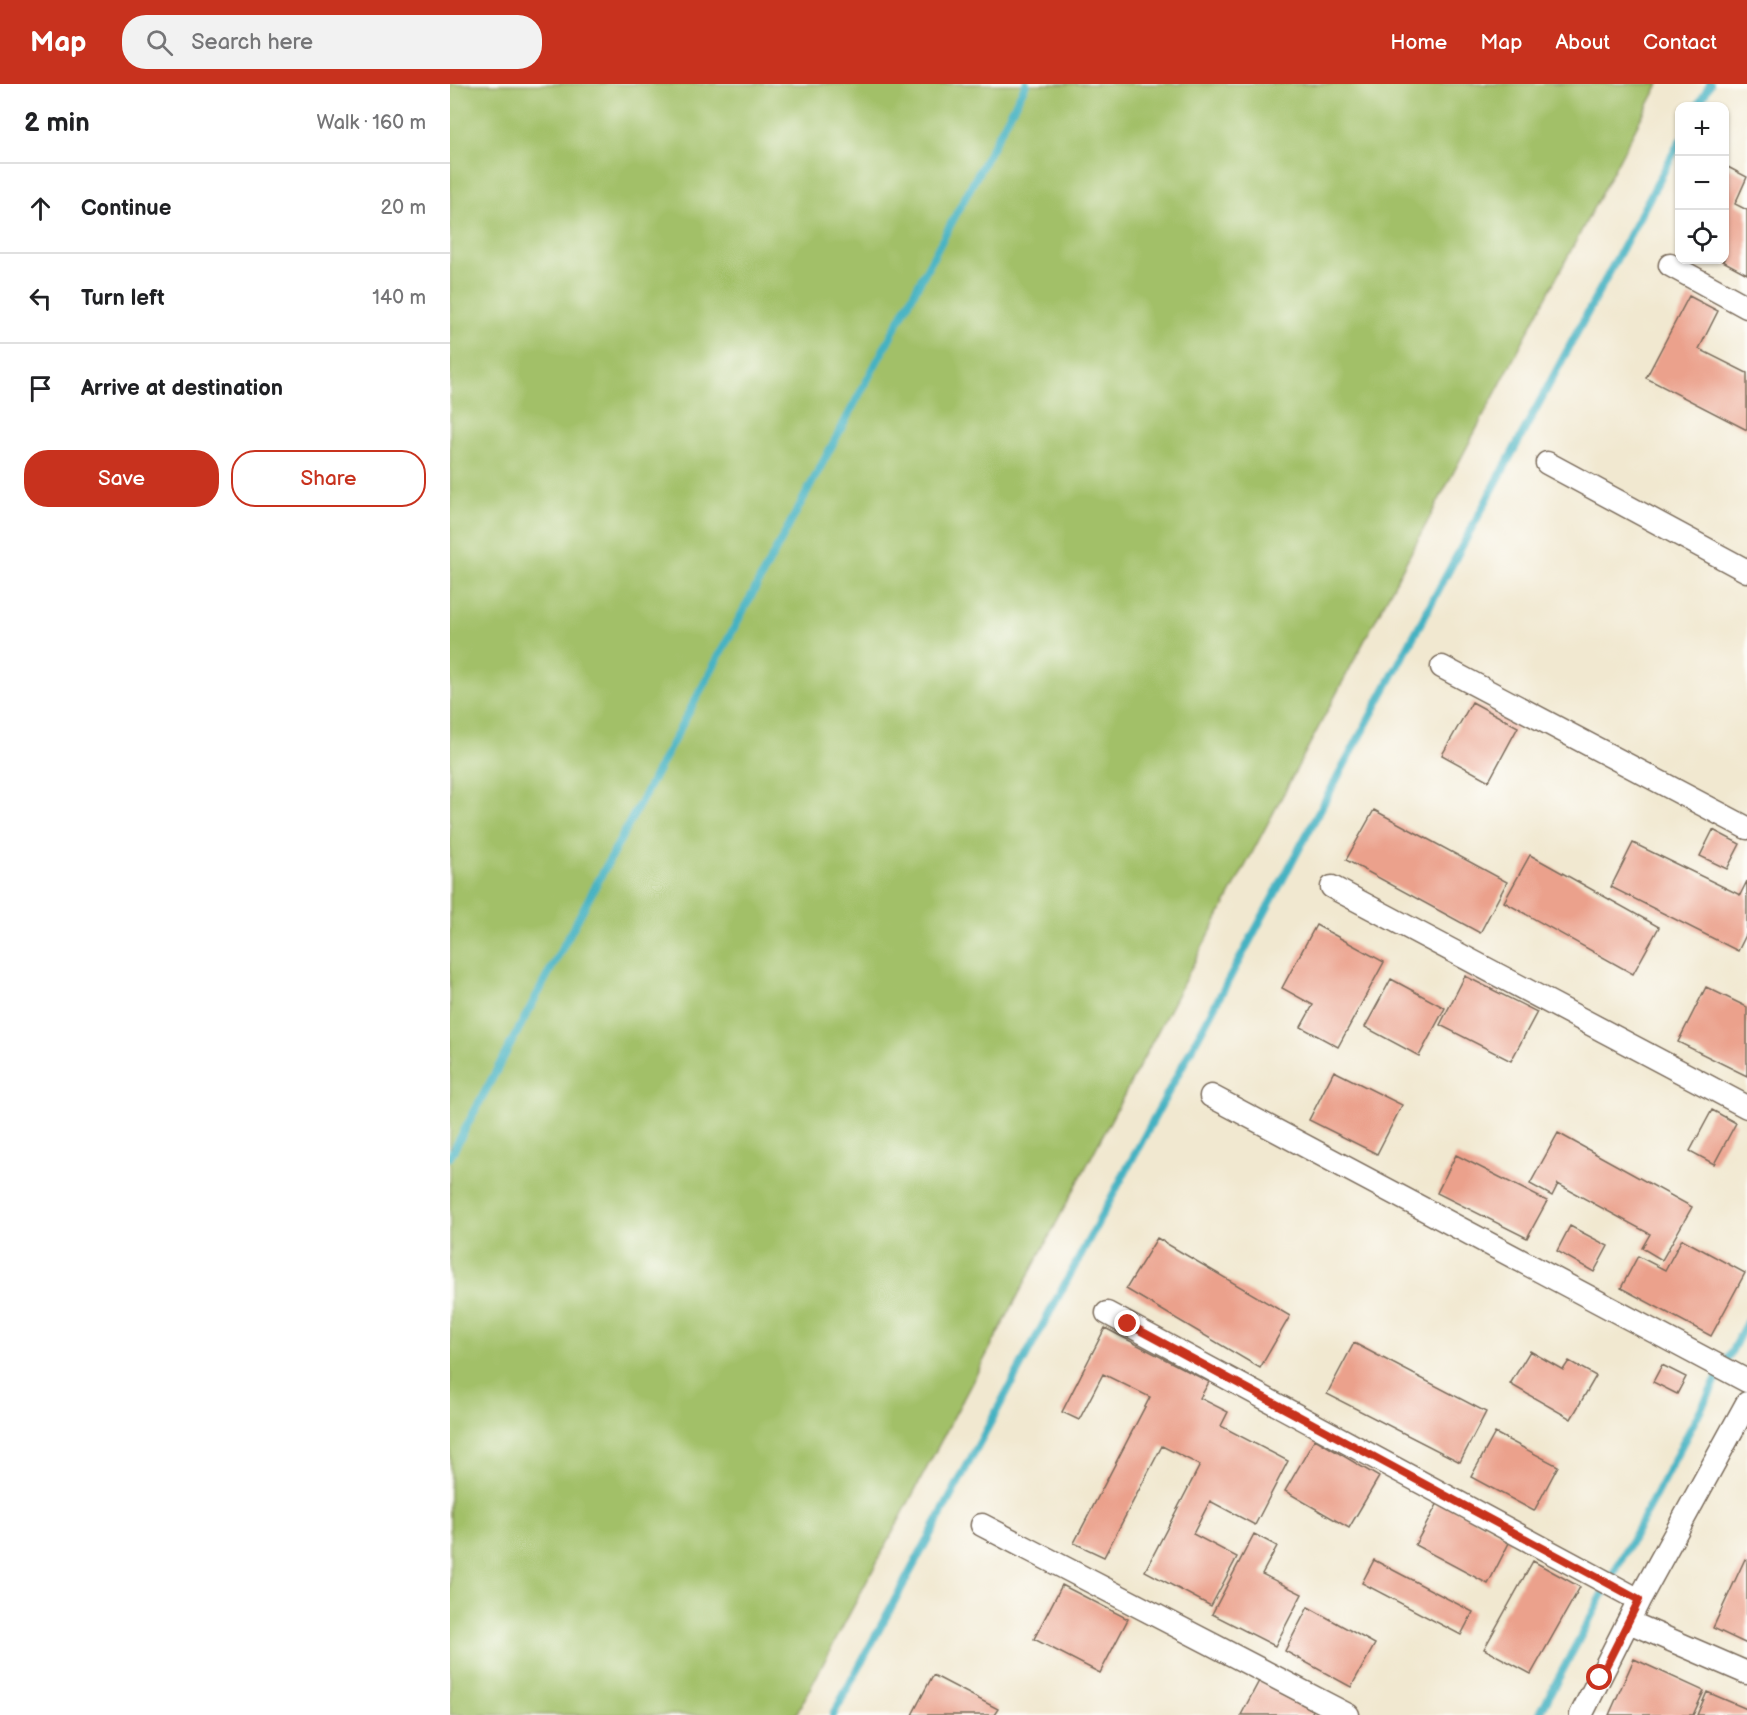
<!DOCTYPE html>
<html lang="en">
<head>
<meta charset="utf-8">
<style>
	:root { --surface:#fff; --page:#f2f2f2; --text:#202124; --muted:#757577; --line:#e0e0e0; --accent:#c8321e }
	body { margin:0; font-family:"Balsamiq Sans",sans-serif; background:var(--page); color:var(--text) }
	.controls { position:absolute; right:18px; top:18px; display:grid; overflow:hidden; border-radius:12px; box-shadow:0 2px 4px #0004 }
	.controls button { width:54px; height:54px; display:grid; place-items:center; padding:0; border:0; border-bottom:2px solid var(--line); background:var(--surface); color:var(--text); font:30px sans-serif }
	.stop { position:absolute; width:18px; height:18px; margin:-14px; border:4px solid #c8321e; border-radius:50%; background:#fff }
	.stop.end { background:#c8321e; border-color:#fff; box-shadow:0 2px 6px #0008 }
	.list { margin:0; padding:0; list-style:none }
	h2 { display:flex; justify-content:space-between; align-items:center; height:78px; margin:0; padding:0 24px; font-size:26px }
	h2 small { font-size:20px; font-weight:400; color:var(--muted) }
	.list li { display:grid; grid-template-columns:39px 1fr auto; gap:18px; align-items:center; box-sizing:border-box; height:90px; padding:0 24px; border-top:2px solid var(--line) }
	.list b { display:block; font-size:22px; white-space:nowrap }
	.list em { font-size:20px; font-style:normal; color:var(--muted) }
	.actions { display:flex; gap:12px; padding:18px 24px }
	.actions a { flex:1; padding:14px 0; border:2px solid var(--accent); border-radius:24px; text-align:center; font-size:21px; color:var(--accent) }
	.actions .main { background:var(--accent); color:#fff }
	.icon { flex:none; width:33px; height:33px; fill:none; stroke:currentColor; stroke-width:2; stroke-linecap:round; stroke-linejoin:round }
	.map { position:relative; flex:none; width:1297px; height:1631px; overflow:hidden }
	header { display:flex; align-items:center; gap:36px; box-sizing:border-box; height:84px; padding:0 30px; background:var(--accent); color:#fff }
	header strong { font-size:28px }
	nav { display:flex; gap:33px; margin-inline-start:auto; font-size:21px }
	.search { width:420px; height:54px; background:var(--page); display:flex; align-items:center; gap:15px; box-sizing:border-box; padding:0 21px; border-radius:24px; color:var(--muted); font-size:22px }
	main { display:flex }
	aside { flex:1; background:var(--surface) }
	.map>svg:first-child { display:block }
	.green { fill:#a2c068; stroke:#6e7543; stroke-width:1.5 }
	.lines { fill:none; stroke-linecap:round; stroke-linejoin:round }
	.stream { stroke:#45b2c2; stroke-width:8 }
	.building { fill:#eba18c }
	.minor-casing { stroke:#7b6c5c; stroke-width:25 }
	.minor { stroke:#fff; stroke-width:22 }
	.route { stroke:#c8321e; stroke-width:8 }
</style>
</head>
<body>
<header>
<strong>Map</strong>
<div class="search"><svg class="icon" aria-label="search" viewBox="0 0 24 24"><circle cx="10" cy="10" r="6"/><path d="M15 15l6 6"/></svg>Search here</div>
<nav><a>Home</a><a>Map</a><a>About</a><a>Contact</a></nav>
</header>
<main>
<aside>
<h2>2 min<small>Walk · 160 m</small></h2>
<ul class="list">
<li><svg class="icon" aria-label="ahead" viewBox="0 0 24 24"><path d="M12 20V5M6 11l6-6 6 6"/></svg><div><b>Continue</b></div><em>20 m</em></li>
<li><svg class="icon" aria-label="left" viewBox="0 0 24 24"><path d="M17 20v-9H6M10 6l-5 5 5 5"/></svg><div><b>Turn left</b></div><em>140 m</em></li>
<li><svg class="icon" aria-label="arrive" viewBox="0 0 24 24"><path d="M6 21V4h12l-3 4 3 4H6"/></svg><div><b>Arrive at destination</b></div></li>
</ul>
<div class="actions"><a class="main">Save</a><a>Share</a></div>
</aside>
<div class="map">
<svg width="1297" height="1631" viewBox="0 0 1297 1631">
	<rect width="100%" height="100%" fill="#fdfcf7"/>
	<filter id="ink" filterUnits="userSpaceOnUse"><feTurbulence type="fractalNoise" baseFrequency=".0167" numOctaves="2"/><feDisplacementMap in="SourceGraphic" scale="12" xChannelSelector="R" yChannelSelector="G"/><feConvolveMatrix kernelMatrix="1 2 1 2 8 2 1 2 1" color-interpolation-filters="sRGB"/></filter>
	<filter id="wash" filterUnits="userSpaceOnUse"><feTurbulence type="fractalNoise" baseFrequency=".008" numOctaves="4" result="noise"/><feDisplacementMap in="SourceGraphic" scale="24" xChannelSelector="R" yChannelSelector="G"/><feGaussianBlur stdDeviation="1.35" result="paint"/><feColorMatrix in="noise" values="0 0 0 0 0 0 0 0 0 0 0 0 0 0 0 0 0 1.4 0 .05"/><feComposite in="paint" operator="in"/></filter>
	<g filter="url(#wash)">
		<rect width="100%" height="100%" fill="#f1e8d0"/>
		<path class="green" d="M0,0h1209l-863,1631h-346z"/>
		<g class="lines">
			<path class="stream" d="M1248,22l12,-22
				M0,1073l576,-1073
				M383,1631l847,-1574
				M1089,1631l208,-393"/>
		</g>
		<g id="blocks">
			<path class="building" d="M1274,81l23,12 -12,27 12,6v64l-26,-14h3z
				M1239,212l29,15 -19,38 48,24v57l-101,-52z
				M1022,618l46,25 -29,54 -47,-26z
				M924,726l133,72 -27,51 -134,-73z
				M1263,746l27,14 -13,25 -27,-13z
				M1183,759l107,52 7,-14v52l-9,18 -127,-64z
				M1080,771l129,72 -26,47 -129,-72z
				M866,841l68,37 -46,85 -37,-20 12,-22 -31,-17z
				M1015,892l72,36 -26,49 -71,-36z
				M941,895l54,29 -26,48 -54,-29z
				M1256,903l41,20v69l-69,-34z
				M884,987l68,34 -25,49 -68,-34z
				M1262,1026l24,13 -22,41 -24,-13z
				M1108,1049l134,74 -30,53 -20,-12 8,-14 -92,-50 -6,12 -22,-12z
				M1006,1071l91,46 -20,37 -90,-45z
				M1120,1142l38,20 -14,26 -37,-21z
				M707,1154l133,78 -30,52 -134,-79z
				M1232,1155l63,34 -34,63 -90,-48 17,-32 27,14z
				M655,1244l104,54 -9,16 28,14 -7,14 67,35 -33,64 -45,-24 -17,33 44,23 -26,49 -66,-35 55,-106 -38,-19 -58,111 -30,-14 76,-146 -47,-23 -24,46 -17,-8z
				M904,1259l132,69 -26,50 -133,-68z
				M1080,1267l33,19 6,-9 27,15 -25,43 -61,-35z
				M1212,1281l24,12 -9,17 -24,-12z
				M1045,1349l63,33 -24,45 -63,-34z
				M865,1355l64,38 -30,51 -64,-37z
				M989,1417l72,38 -23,45 -73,-39z
				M804,1450l23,12 -15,28 40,20 -27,52 -63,-32z
				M1295,1475l2,1v84l-34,-16z
				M924,1476l99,52 -12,23 -99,-52z
				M1083,1477l47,26 -49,87 -47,-25z
				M612,1501l66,34 -28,54 -66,-34z
				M858,1523l67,37 -24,43 -66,-36z
				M1184,1575l70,32 -11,24h-84z
				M483,1591l65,34 -4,6h-82z
				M809,1597l54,29 -2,5h-70z
				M1257,1608l40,17v6h-50z"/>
		</g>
	</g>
	<g filter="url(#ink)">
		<use href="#blocks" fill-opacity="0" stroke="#7b6c5c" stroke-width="1.5"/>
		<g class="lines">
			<g class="minor-casing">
				<path id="minor" d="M1220,181l77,42
					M1097,379l200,108
					M992,583l305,161
					M882,803l415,220
					M761,1012l536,285
					M657,1229l532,287
					M532,1441l366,190
					M1179,1538l118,51
					M1131,1631l58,-115 108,-197"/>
			</g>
			<use href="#minor" class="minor"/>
		</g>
	</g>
	<g class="lines" filter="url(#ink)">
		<path class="route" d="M678,1240l511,276 -39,78"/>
	</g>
</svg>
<div class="controls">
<button>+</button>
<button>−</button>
<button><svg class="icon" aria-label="locate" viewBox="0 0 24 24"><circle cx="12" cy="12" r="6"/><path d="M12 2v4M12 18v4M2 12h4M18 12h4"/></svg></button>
</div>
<div class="stop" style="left:1150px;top:1594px"></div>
<div class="stop end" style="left:678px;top:1240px"></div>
</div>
</main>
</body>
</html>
